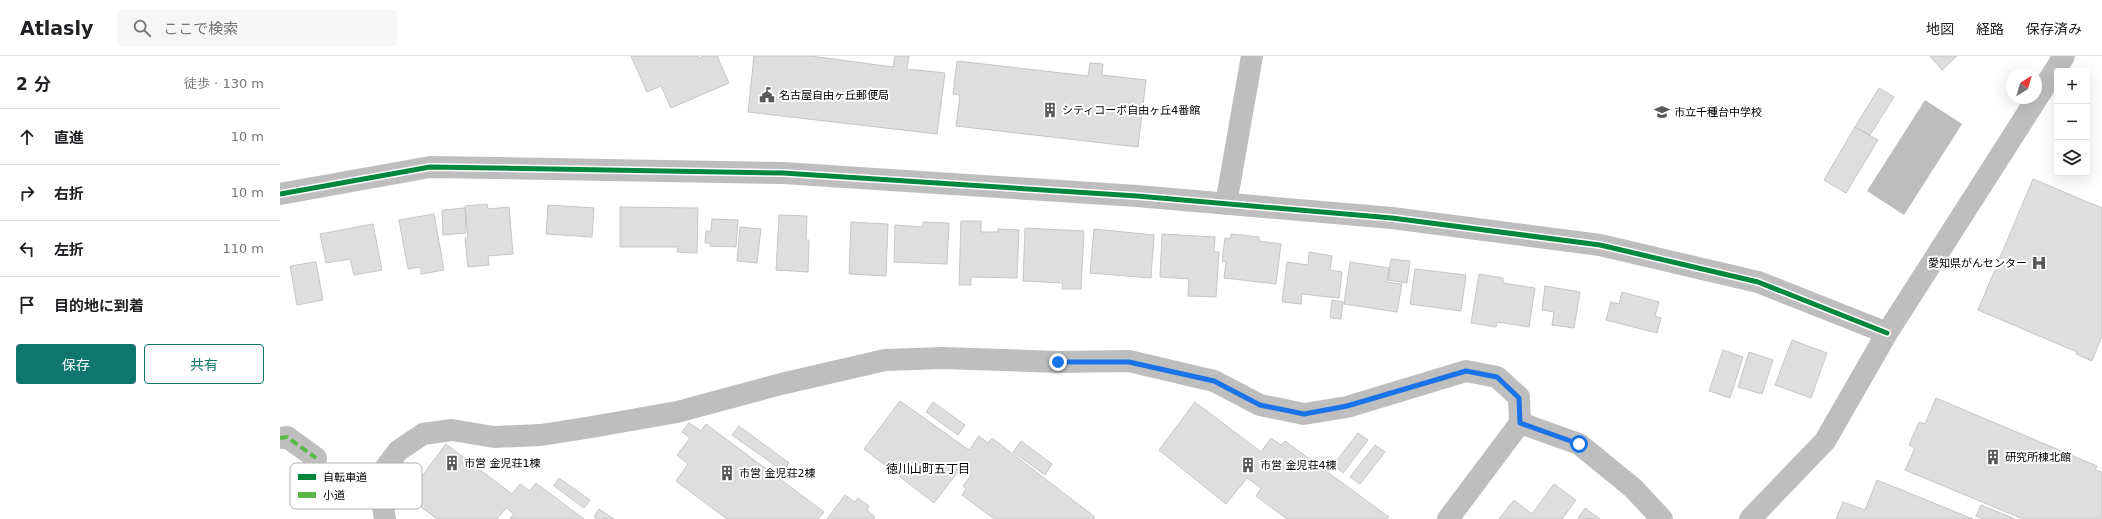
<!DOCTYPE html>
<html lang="ja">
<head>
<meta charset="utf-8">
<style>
	:root { --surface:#fff; --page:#f6f6f6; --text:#202124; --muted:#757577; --line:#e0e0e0; --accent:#0f766e }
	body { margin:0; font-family:"DejaVu Sans","Noto Sans JP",sans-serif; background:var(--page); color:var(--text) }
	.controls { position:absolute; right:12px; top:12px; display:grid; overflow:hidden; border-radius:4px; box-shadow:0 4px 16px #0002 }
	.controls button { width:36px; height:36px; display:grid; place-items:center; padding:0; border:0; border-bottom:1px solid var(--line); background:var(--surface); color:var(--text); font:20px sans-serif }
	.compass { position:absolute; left:1726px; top:12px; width:36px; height:36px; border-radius:50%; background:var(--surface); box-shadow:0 4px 16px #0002; rotate:37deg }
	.stop { position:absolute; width:12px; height:12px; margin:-9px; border:3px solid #1a73e8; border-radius:50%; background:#fff }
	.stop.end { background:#1a73e8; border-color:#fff; box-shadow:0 1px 4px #0008 }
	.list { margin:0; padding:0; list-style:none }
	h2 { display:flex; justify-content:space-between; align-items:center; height:52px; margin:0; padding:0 16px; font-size:17px }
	h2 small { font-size:13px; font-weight:400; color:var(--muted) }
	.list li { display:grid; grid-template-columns:26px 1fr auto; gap:12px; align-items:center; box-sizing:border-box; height:56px; padding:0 16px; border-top:1px solid var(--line) }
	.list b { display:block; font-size:15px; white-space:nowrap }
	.list em { font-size:13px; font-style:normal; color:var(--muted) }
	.actions { display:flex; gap:8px; padding:12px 16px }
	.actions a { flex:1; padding:9px 0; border:1px solid var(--accent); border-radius:4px; text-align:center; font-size:14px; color:var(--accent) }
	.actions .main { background:var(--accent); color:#fff }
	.icon { flex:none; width:22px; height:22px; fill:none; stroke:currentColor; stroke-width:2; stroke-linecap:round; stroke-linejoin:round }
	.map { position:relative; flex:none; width:1822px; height:463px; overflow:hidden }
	header { display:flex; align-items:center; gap:24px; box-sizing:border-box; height:56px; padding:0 20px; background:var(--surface); border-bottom:1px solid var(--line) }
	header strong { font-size:19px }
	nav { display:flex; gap:22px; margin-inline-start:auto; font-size:14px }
	.search { width:280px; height:36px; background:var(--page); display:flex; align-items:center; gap:10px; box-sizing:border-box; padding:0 14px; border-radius:4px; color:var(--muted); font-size:15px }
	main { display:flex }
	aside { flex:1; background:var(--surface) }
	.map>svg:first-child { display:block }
	.water { fill:#bdbdbd }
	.building { fill:#dedede; stroke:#c6c6c6 }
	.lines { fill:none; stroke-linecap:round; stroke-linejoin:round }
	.minor { stroke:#bebebe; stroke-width:22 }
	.quiet { stroke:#58b947; stroke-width:4; stroke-dasharray:8 4; stroke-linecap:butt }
	.cycleway-casing { stroke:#fff; stroke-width:8 }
	.cycleway { stroke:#00873e; stroke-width:5 }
	.route { stroke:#1a73e8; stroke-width:5 }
	.labels { text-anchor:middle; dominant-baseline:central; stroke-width:4; stroke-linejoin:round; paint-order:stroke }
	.poi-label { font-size:11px; fill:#000; stroke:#fff; text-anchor:start }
	.neighbourhood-label { font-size:12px; fill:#000; stroke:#fff }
	.key { fill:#fff; stroke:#b2b2b2; stroke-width:1 }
	.key-label { font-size:11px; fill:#000 }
</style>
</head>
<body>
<header>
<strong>Atlasly</strong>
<div class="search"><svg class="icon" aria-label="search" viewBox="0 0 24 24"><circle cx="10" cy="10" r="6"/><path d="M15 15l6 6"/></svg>ここで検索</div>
<nav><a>地図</a><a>経路</a><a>保存済み</a></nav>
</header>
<main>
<aside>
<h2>2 分<small>徒歩 · 130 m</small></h2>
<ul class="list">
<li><svg class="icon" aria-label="ahead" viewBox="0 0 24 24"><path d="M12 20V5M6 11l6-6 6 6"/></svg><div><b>直進</b></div><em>10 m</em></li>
<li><svg class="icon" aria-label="right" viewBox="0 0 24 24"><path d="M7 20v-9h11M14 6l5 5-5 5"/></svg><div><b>右折</b></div><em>10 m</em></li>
<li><svg class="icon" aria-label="left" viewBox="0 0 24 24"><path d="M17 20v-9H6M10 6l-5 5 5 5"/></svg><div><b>左折</b></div><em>110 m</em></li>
<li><svg class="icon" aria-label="arrive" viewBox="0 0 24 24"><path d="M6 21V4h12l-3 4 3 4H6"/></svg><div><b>目的地に到着</b></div></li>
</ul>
<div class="actions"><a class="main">保存</a><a>共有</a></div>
</aside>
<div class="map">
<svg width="1822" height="463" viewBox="0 0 1822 463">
	<rect width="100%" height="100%" fill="#fff"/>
	<path class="water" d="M1645,44l37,24 -58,91 -37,-24z"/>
	<path class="building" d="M351,0h67l1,2 5,-2h13l12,27 -58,25 -10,-22 -14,6z
		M474,0h57l82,11 2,-11h14l-2,13 38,4 -8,61 -189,-22z
		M1650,0h27l-15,14z
		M677,5l131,15 2,-13 13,1 -1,11 44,5 -8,67 -182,-21 4,-31 -7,-1z
		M1599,32l15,9 -24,38 -15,-8z
		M1575,71l23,13 -32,53 -22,-13z
		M1753,123l69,29v128l-10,25 -16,-7 1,-2 -99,-42z
		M207,148l1,5 21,-2 4,47 -25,2 1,9 -21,2 -3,-29h3l-3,-32z
		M268,149l46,3 -2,29 -46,-3z
		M340,151l78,1 -1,45 -20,-1 1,-5h-58z
		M185,152l1,25 -23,2 -1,-25z
		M154,158l10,56 -23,4v-7l-13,2 -9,-49z
		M499,159l28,1 -1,24h3l-1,32 -32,-2z
		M432,163l26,1 -2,27 -26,-1v-3h-5l1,-12h5z
		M681,165h20v11h17v-3l21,1 -2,48 -46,-1v8h-12z
		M571,166l37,2 -2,52 -37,-2z
		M643,166l26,1 -2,41 -53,-2 1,-37 28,2z
		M93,168l9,46 -28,5 -4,-16 -24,4 -6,-29z
		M460,171l21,2 -4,34 -20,-2z
		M745,172l59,3 -3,58h-19l1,-6 -40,-2z
		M814,173l60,6 -3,43 -61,-5z
		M882,178l53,3 -1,15h5l-3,45 -28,-1 1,-17 -29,-2z
		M951,178l28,3v4l22,3 -5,40 -52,-6 2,-16 -4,-1 3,-23 5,1z
		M1029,196l23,4 -2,14 12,2 -3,26 -37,-4 -1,10 -19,-2 5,-40 21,3z
		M1111,203l19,2 -3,22 -19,-3z
		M36,206l7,38 -26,5 -7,-39z
		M1070,206l39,6 -2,14 15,2 -5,28 -53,-8z
		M1135,213l51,6 -5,36 -51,-7z
		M1199,218l24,4v5l32,5 -6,39 -32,-5 -1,5 -25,-4z
		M1265,230l35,6 -6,36 -22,-3 2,-13 -12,-2z
		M1342,236l37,10 -4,14 6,2 -4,15 -51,-13 5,-18 8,2z
		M1052,244l11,2 -2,17 -11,-1z
		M1512,284l35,13 -16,45 -36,-13z
		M1443,294l20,7 -13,41 -21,-7z
		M1469,296l24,8 -11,34 -24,-7z
		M1656,342l161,68 -2,4 7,2v47h-79l-118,-49 10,-22 -6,-3 10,-23 6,2z
		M620,345l69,49 10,-14 9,7 4,-5 103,79 -2,2h-99l-32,-24 4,-6 -3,-3 8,-11 -10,-7 -27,35 -70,-54z
		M653,346l32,23 -7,10 -32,-23z
		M915,346l66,50 10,-14 10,7 4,-4 104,76 -2,2h-100l-31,-23 5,-8 -14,-10 -21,26 -67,-54z
		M409,367l12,8 5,-7 118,88 -6,7h-91l-51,-38 12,-17 -11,-9 13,-17 -8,-6z
		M459,370l50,37 -6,8 -51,-36z
		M1078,377l10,7 -25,33 -10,-8z
		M741,385l31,23 -7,11 -32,-23z
		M166,388l66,50 8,-10 10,7 6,-8 48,36h-74l4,-5 -8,-6 -9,11h-60l-30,-23z
		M1095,389l10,7 -25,32 -10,-7z
		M279,422l31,22 -6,8 -30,-22z
		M1597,424l96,39h-137l7,-17 22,8z
		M1274,428l22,16 -14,19h-63l15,-19 18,14z
		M565,439l10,7 3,-4 11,8 -2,4 8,7 -2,2h-46z
		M1701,449l34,14h-32l-7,-3z
		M1305,452l15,11 -22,-1z
		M319,453l15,10h-17l-3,-2z"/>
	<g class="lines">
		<path class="minor" d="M0,138l150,-27 353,6 354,23 255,22 208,27 158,37 129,51
			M946,148l26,-148
			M1240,367l59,21 54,44 29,31
			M0,382l7,-1 29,21
			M105,463l-7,-41 20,-27 25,-17 29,-4 42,7 47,-2 51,-8 85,-15 104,-28 104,-24 58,-2 115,4 71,-1 85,20 46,24 44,9 43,-7 119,-36 31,6 22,20 1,26 -72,96
			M1470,463l75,-78 62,-108 177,-277"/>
		<path class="quiet" d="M0,382l7,-1 29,21"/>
		<g class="cycleway-casing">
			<path id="cycleway" d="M0,138l150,-27 353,6 354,23 255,22 208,27 158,37 129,51"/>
		</g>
		<use href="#cycleway" class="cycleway"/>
	</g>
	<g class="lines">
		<path class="route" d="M778,306h71l85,19 46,24 44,9 43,-8 119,-35 31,6 22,21 1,25 59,21"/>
	</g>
	<defs>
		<g id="civic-bare" transform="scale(1.2)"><path d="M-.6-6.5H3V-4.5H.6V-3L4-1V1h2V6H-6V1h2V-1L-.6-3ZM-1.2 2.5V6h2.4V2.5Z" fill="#595959" stroke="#fff" stroke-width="2.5" paint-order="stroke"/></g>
		<g id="building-bare" transform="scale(1.2)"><path d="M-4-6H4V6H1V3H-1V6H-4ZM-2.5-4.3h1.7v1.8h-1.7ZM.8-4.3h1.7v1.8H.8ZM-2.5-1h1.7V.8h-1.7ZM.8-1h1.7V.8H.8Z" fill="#595959" stroke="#fff" stroke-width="2.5" paint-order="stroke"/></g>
		<g id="school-bare" transform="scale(1.2)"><path d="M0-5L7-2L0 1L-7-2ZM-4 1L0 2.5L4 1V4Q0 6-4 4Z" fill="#595959" stroke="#fff" stroke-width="2.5" paint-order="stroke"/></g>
		<g id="hospital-bare" transform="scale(1.2)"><path d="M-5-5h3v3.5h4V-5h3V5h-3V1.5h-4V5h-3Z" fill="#595959" stroke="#fff" stroke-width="2.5" paint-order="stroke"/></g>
	</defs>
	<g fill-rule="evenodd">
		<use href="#civic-bare" x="487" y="39"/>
		<use href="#building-bare" x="770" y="54"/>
		<use href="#school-bare" x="1382" y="56"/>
		<use href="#hospital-bare" x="1759" y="207"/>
		<use href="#building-bare" x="1713" y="401"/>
		<use href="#building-bare" x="172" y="407"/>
		<use href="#building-bare" x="968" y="409"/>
		<use href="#building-bare" x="447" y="417"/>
	</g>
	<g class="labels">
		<g class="poi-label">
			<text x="499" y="39">名古屋自由ヶ丘郵便局</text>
			<text x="782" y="54">シティコーポ自由ヶ丘4番館</text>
			<text x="1394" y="56">市立千種台中学校</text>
			<text x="1747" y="207" text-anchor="end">愛知県がんセンター</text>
			<text x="1725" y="401">研究所棟北館</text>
			<text x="184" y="407">市営 金児荘1棟</text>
			<text x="980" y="409">市営 金児荘4棟</text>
			<text x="459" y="417">市営 金児荘2棟</text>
		</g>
		<g class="neighbourhood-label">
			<text x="648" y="413">徳川山町五丁目</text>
		</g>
	</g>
	<rect x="10" y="407" width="132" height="46" rx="6" class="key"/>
	<rect x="18" y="418" width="18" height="6" fill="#00873e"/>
	<rect x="18" y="436" width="18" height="6" fill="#58b947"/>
	<g class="key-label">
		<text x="43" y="425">自転車道</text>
		<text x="43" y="443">小道</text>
	</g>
</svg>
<div class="controls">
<button>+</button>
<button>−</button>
<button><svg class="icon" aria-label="layers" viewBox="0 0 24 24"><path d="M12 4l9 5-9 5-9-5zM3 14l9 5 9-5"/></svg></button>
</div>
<svg class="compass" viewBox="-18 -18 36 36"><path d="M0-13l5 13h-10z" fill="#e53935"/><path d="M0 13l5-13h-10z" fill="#757577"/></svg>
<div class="stop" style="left:1299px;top:388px"></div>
<div class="stop end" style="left:778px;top:306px"></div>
</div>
</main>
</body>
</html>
